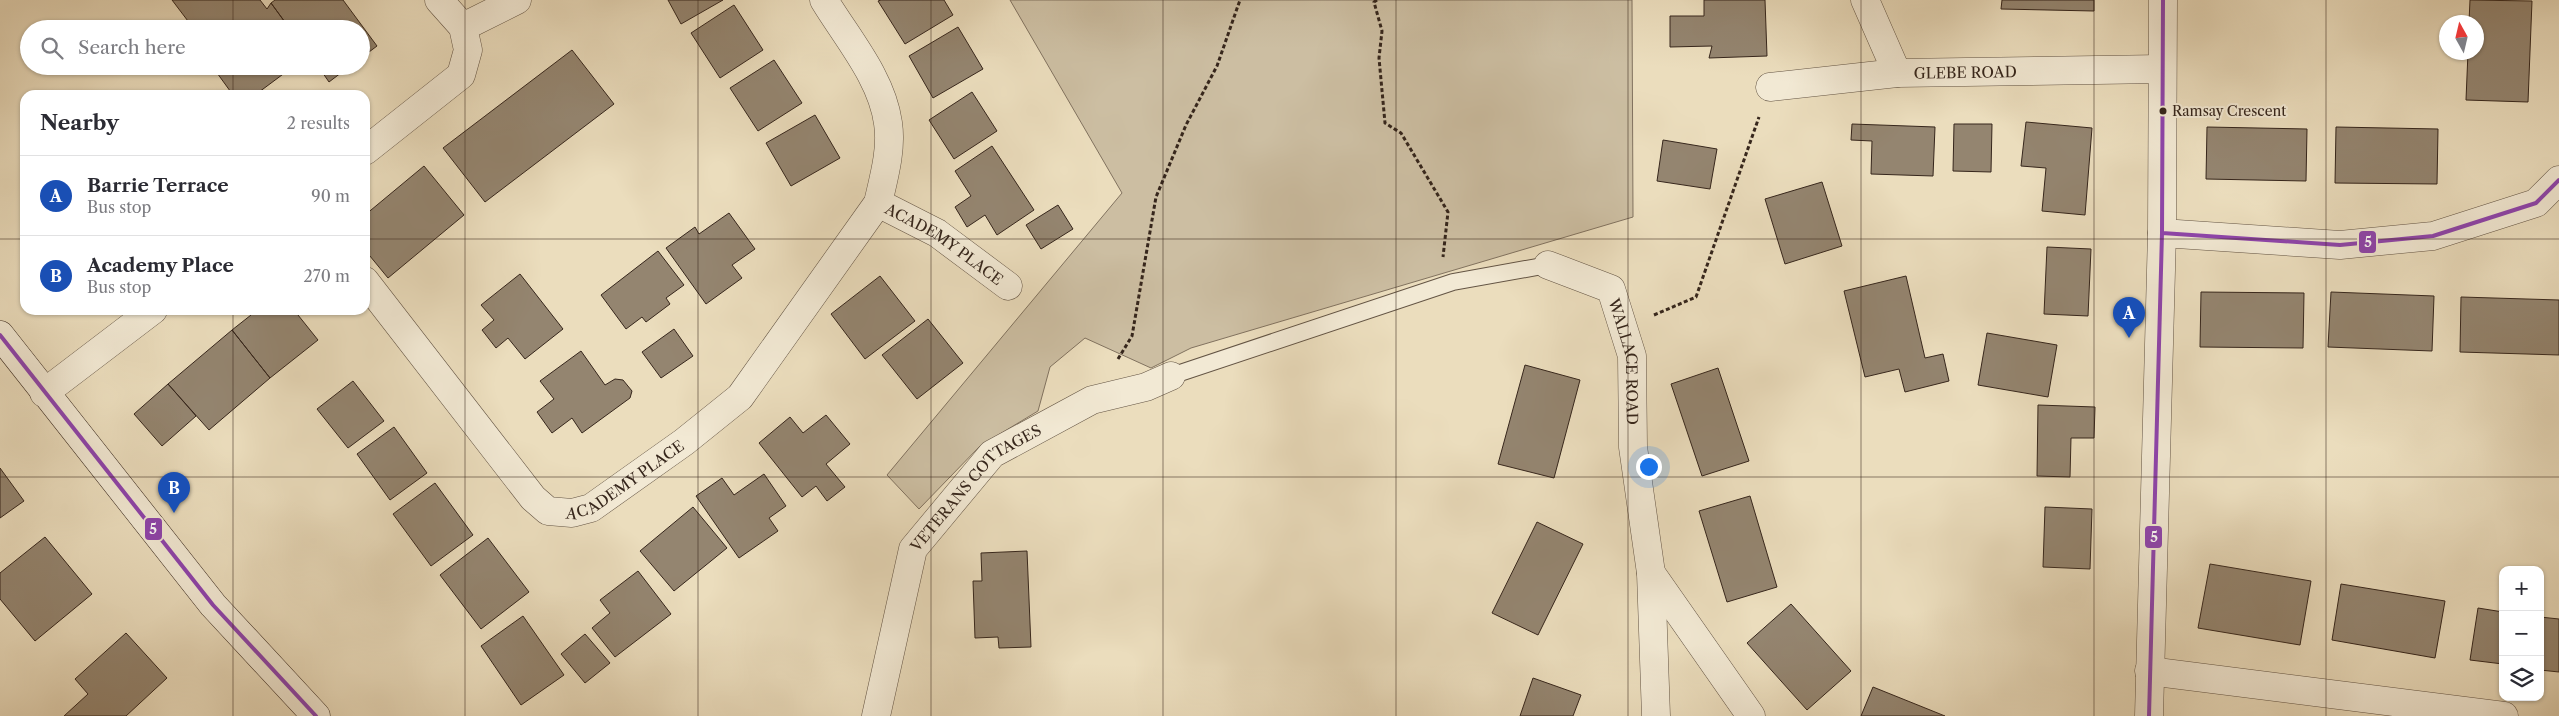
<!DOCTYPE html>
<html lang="en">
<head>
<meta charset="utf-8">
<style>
	:root { --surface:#fff; --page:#f2f2f3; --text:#2b2b33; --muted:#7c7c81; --line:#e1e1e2; --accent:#ea580c }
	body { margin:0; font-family:"Libre Caslon Text",serif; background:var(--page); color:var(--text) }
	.controls { position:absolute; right:15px; bottom:15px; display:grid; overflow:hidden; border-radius:10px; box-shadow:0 1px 4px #0004 }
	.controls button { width:45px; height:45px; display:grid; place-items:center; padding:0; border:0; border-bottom:1px solid var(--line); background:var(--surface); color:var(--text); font:25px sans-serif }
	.compass { position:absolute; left:2439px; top:15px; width:45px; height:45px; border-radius:50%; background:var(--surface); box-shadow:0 1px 4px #0004; rotate:352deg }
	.you { position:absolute; left:1648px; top:466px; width:18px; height:18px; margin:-12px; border:4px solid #fff; border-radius:50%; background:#1a73e8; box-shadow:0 0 0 8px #1a73e833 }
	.badge { display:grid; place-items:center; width:32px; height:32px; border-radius:50%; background:var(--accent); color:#fff; font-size:16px; font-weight:700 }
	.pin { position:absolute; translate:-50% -41px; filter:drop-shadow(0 1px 2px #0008) }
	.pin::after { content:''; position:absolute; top:26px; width:18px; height:15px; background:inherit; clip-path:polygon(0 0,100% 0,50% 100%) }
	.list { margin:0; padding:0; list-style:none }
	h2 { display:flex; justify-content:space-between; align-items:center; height:65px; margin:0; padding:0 20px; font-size:21px }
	h2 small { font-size:16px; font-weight:400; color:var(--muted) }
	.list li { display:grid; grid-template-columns:32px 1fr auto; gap:15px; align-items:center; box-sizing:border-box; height:80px; padding:0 20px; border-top:1px solid var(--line) }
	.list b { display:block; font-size:19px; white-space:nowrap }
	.list p { margin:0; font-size:16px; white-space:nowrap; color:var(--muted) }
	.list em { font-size:16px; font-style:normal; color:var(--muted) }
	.icon { flex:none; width:28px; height:28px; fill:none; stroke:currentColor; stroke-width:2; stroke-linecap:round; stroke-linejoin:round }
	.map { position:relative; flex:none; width:2559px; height:716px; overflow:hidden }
	.search { position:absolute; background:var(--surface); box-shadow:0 1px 4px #0004; left:20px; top:20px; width:350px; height:55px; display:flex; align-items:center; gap:12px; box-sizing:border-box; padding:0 18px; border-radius:28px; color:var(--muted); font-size:19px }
	.panel { position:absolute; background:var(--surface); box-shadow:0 1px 4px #0004; left:20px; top:90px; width:350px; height:225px; border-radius:15px }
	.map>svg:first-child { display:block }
	.green { fill:#ccbea2; stroke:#81725f }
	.building { fill:#948570; stroke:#36261c }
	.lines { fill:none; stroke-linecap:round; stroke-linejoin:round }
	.lane-casing { stroke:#635444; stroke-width:18 }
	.street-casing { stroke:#635444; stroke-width:29 }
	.secondary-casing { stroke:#36261c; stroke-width:29 }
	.path { stroke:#36261c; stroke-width:3; stroke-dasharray:4 2.5; stroke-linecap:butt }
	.lane { stroke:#f2e9d4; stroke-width:16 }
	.street { stroke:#f2e9d4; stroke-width:28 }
	.secondary { stroke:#f2e9d4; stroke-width:28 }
	.bus-1-casing { stroke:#f2e9d4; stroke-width:8 }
	.bus-1 { stroke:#8e44ad; stroke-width:4 }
	.grid { fill:none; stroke:#36261c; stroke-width:1; stroke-opacity:0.55 }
	.bus-dot { fill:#36261c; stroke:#f2e9d4; stroke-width:2 }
	.labels { text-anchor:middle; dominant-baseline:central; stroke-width:4; stroke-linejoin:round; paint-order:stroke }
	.bus-label { font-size:14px; fill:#36261c; stroke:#f2e9d4; text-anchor:start }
	.street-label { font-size:15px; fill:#36261c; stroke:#f2e9d4 }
	.line-badge { stroke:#f2e9d4; stroke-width:2 }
	.badge-label { font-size:14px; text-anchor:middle; font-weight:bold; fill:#fff }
</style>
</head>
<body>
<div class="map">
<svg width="2559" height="716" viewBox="0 0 2559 716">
	<rect width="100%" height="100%" fill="#ebddbd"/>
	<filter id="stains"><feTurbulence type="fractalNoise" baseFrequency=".004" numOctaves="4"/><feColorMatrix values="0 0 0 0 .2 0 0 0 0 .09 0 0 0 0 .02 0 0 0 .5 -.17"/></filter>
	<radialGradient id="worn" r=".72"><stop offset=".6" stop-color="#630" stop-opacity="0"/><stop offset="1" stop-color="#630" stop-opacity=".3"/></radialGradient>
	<path class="green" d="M1010,0h622l1,217 -442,131 -40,20 -66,-30 -35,29 -12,44 -58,35 -61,63 -32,-34 235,-282z"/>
	<path class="building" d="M172,0h88l7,9 4,-6 19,26h-96z
		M275,0h68l34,46 -16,12v-29h-71l-19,-26z
		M668,0h55l-42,24z
		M881,0h63l9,15 -48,29 -27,-43z
		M1704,0h61l2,56 -58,2 3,-12 -42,1v-31h34z
		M2002,0h92v11l-93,-2z
		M2470,0l62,1 -4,101 -62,-2 2,-48h8v-30h-7z
		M734,5l29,45 -43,28 -29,-45z
		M958,27l25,42 -50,29 -24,-42z
		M572,50l42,54 -129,98 -42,-54z
		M774,60l28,43 -44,28 -28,-43z
		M212,66h82l-39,29h-22z
		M318,66h32l-21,16z
		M972,92l25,39 -43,28 -25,-39z
		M815,115l25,43 -49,28 -25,-43z
		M2026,122l66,6 -7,87 -43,-4 4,-43 -25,-2z
		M1852,124l83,3 -2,49 -62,-2 1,-33 -21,-1z
		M1954,124h38l-1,48 -38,-1z
		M2207,127l100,2 -1,52 -100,-2z
		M2336,127l102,2 -1,55 -102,-1z
		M1663,140l54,9 -7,40 -53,-8z
		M992,146l42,64 -37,25 -12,-20 -18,12 -12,-20 16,-11 -16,-25z
		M424,166l40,49 -76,63 -23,-28v-35z
		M1822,182l20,64 -57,18 -20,-65z
		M1058,205l15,24 -32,20 -15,-24z
		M729,213l26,36 -23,16 10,13 -36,26 -40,-56 29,-21 4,7z
		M2047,247l44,2 -3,67 -44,-2z
		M658,251l26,34 -18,13 4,6 -24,18 -4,-5 -16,12 -25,-34z
		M520,274l43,55 -38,30 -17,-21 -12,10 -14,-18 12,-10 -13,-15z
		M880,276l35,45 -50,38 -34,-45z
		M1906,276l19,82 18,-4 6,27 -44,11 -6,-23 -34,8 -21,-86z
		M2201,292l103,1 -1,55 -103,-1z
		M2331,292l103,4 -2,55 -104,-4z
		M2461,297l98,3v55l-99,-3z
		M247,310h47l24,30 -48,38 -38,-48 19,-15z
		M928,319l35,44 -46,36 -35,-44z
		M674,329l19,27 -32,22 -19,-26z
		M232,330l38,48 -61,52 -41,-46z
		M1987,333l70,12 -9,52 -70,-12z
		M581,351l24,34 10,-6 8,1 9,11 -2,7 -48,35 -10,-15 -20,15 -15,-21 17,-13 -14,-18z
		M1525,365l55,15 -26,98 -56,-14z
		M1718,368l31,93 -47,15 -31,-92z
		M353,381l31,40 -36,27 -31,-39z
		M168,384l28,32 -34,30 -28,-32z
		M2038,405l57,2 -1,31h-23l-1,39 -33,-1z
		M826,415l24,29 -24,20 19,23 -18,14 -11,-15 -14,11 -43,-54 31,-26 13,16z
		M394,427l33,46 -37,27 -33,-46z
		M0,468l24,33 -24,17z
		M764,474l22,32 -17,12 9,13 -39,27 -43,-62 26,-18 12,17z
		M435,483l38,52 -42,31 -38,-52z
		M1750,496l27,91 -50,15 -28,-91z
		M693,507l34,41 -53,43 -34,-40z
		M2045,507l47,2 -2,60 -47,-2z
		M1537,522l46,22 -45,91 -46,-22z
		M45,537l47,57 -57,47 -35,-42v-26z
		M488,538l41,54 -48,37 -41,-54z
		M1027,551l4,96 -32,1 -1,-11 -23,1 -2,-57h9l-1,-28z
		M2210,564l101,17 -11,64 -102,-17z
		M638,571l33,43 -56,43 -23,-29 18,-15 -10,-13z
		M2341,584l104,17 -10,57 -103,-18z
		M1791,604l60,67 -44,39 -60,-67z
		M2478,608l25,4v52l-33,-4z
		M523,616l41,59 -43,30 -40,-59z
		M2540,617l19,2v53l-19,-2z
		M126,633l41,45 -41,38h-62l24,-22 -13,-15z
		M585,634l25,29 -25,20 -24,-29z
		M1533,678l48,17 -8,21h-53z
		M1873,687l72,29h-84z"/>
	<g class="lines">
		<g class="lane-casing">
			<path id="lane" d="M1171,376l282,-94 95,-17"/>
		</g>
		<g class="street-casing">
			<g id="street">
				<path d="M1865,0l32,73"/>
				<path d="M463,27l54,-27"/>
				<path id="s1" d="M1770,87l127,-14 264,-4"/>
				<path d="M365,151l96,-76 7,-25 -5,-23 -24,-27"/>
				<path id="s2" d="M878,203l59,30 71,53"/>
				<path d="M2162,233l178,12 93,-9 103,-33 23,-23"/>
				<path id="s3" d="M1548,265l63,24 21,67 1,91 18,126 5,143"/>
				<path id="s4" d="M365,281l168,217 15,13 24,2 19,-5 93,-66 56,-45 138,-194c6,-26 14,-54 10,-80 -6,-45 -41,-85 -64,-123"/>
				<path d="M44,393l109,-83"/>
				<path d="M1651,573l100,143"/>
				<path d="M2149,671l355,45"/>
				<path id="s5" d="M876,716l37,-167 79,-95 100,-54 54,-13 25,-11"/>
				<path d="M2149,716l13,-483 1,-233"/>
			</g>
		</g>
		<g class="secondary-casing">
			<path id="secondary" d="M0,335l213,270 103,111"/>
		</g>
		<path class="path" d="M1377,0l-3,2 8,29 -3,27 6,65 16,10 47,79 -5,45
			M1654,315l42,-18 63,-180
			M1118,359l14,-23 24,-139 30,-72 31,-59 23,-66"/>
		<use href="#lane" class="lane"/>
		<use href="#street" class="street"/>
		<use href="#secondary" class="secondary"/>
		<g class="bus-1-casing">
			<path id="bus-1" d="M2162,233l178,12 93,-9 103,-33 23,-23
				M0,335l213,270 103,111
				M2149,716l13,-483 1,-233"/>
		</g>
		<use href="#bus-1" class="bus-1"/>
	</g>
	<path class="grid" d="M233,0v29M465,0v716M698,0v716M931,0v716M1163,0v716M1396,0v716M1628,0v716M1861,0v716M2094,0v716M2326,0v716M233,66v29M0,239h25M365,239h2194M233,310v406M0,477h2559"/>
	<circle class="bus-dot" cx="2163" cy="111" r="4.5"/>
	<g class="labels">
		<g class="bus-label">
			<text x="2172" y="111">Ramsay Crescent</text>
		</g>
		<g class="street-label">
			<text stroke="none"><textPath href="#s1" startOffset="196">GLEBE ROAD</textPath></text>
			<text stroke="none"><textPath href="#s2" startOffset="78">ACADEMY PLACE</textPath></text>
			<text stroke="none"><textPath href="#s3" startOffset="142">WALLACE ROAD</textPath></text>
			<text stroke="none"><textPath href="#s4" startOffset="381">ACADEMY PLACE</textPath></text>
			<text stroke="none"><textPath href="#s5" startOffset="260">VETERANS COTTAGES</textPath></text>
		</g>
	</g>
	<g class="line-badge">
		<rect x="2358" y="230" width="19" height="24" rx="5" fill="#8e44ad"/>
		<rect x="144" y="517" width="19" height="24" rx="5" fill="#8e44ad"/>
		<rect x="2144" y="525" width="19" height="24" rx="5" fill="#8e44ad"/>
	</g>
	<g class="badge-label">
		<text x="2368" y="247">5</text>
		<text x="153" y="534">5</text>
		<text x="2154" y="542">5</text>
	</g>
	<rect width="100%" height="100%" filter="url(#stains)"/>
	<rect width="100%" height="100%" fill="url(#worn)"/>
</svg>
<div class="controls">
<button>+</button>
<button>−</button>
<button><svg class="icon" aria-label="layers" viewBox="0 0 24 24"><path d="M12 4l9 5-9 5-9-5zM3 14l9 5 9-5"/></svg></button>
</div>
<svg class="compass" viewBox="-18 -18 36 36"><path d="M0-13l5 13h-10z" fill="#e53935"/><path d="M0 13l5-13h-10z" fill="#7c7c81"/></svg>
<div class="you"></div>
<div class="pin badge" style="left:2129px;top:338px;background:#1a4fb4">A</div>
<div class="pin badge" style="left:174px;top:513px;background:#1a4fb4">B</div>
<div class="search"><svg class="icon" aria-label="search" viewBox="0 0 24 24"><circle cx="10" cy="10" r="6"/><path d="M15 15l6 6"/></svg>Search here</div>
<section class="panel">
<h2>Nearby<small>2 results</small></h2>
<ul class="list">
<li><span class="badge" style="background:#1a4fb4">A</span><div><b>Barrie Terrace</b><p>Bus stop</p></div><em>90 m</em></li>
<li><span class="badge" style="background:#1a4fb4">B</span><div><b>Academy Place</b><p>Bus stop</p></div><em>270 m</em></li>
</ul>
</section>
</div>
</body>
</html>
